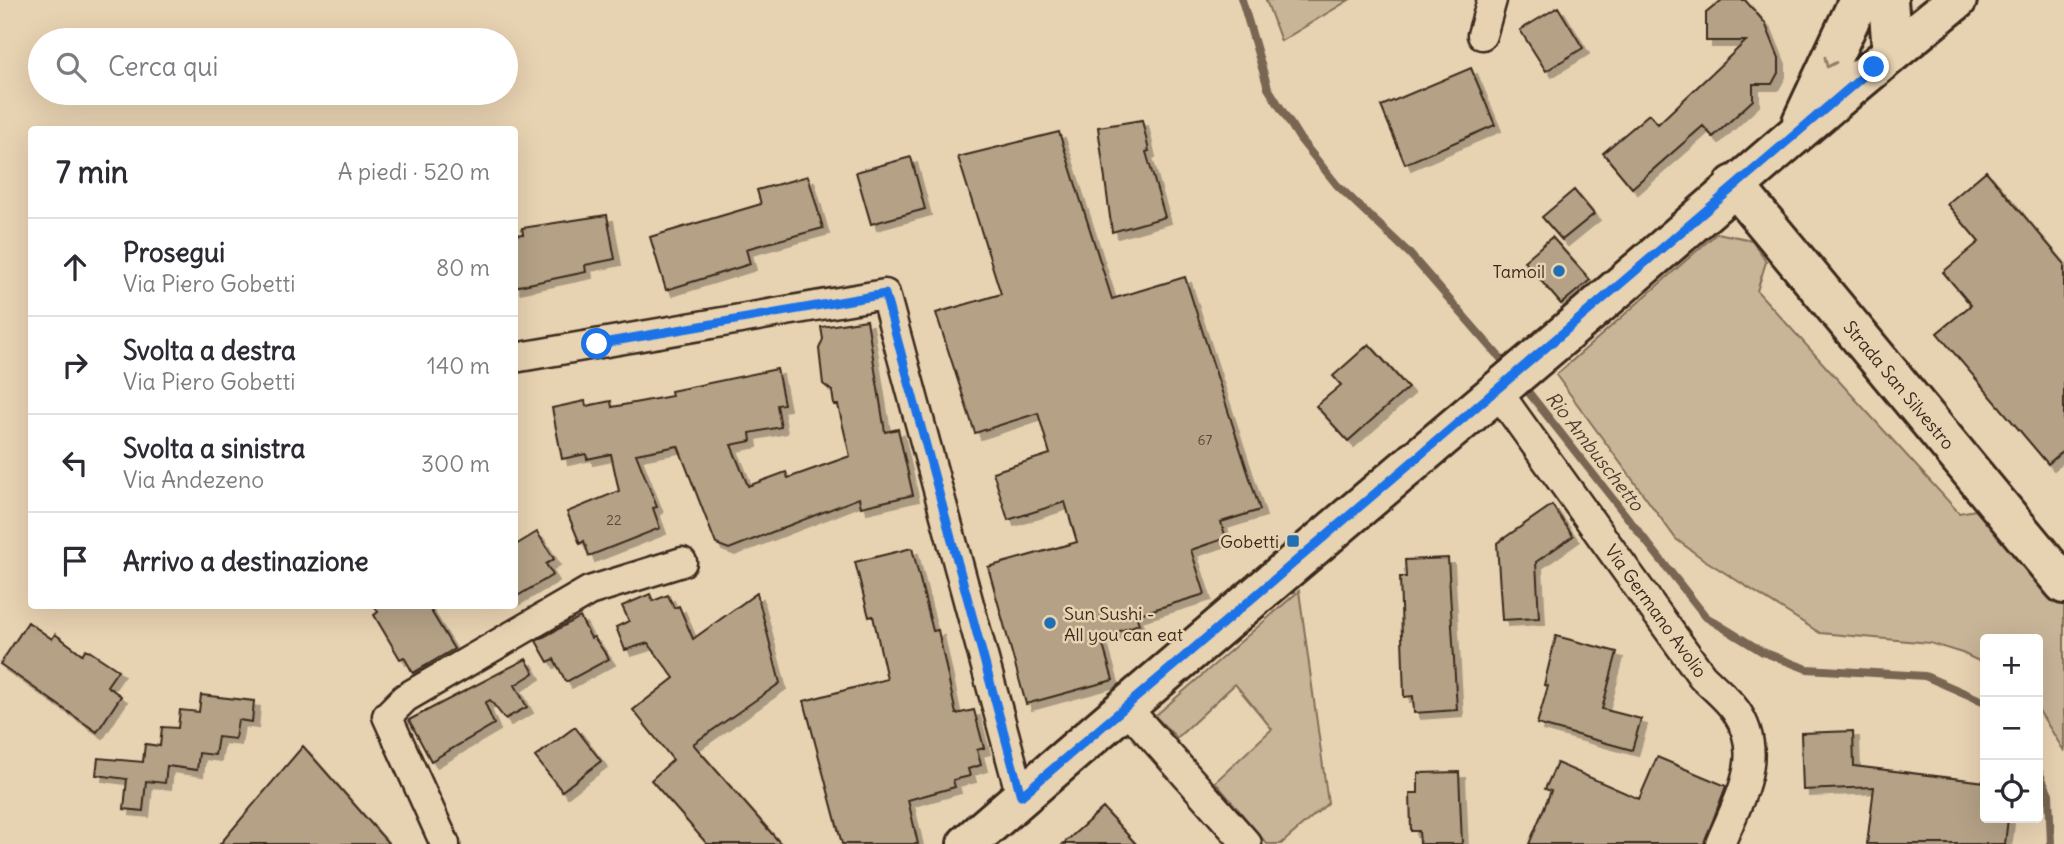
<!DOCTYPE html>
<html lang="it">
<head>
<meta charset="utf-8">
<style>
	:root { --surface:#fff; --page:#f2f2f3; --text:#2b2b33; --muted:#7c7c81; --line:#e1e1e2 }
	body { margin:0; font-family:Delius,sans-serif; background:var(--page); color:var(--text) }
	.controls { position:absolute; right:21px; bottom:21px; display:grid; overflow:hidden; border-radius:7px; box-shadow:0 7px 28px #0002 }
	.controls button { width:63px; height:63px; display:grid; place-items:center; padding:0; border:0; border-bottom:2px solid var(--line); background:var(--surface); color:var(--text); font:35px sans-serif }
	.stop { position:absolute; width:21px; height:21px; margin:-16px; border:5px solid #1a73e8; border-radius:50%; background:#fff }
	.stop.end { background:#1a73e8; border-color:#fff; box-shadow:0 2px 7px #0008 }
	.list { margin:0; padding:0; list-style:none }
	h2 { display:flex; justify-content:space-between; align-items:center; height:91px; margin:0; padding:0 28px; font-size:30px }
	h2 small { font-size:23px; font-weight:400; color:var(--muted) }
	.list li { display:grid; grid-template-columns:46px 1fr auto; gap:21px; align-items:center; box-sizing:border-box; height:98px; padding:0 28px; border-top:2px solid var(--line) }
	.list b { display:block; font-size:26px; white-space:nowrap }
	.list p { margin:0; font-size:23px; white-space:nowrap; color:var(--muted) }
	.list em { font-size:23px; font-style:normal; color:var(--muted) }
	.icon { flex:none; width:38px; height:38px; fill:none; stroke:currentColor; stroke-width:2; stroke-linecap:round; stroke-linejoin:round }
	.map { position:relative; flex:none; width:2064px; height:844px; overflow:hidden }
	.search { position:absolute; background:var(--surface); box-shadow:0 7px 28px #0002; left:28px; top:28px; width:490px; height:77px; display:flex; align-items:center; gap:18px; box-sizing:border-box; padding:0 24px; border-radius:38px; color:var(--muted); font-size:26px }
	.panel { position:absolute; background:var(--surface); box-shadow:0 7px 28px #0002; left:28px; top:126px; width:490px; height:483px; border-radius:7px }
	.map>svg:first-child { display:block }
	.green { fill:#c8b497; stroke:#826f5a; stroke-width:2 }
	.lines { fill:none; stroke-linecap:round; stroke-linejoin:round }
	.stream { stroke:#786652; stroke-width:8 }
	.building { fill:#b4a186; stroke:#3b2a1e; stroke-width:2; filter:url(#shadow) }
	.street-casing { stroke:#3b2a1e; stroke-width:33 }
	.secondary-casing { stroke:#3b2a1e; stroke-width:44 }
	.street { stroke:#e7d2b1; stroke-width:28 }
	.secondary { stroke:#e7d2b1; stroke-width:38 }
	.oneway { stroke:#917e68 }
	.route { stroke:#1a73e8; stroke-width:9 }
	.poi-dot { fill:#1f6fb2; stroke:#e7d2b1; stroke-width:2.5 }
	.labels { text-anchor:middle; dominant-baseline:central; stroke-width:5; stroke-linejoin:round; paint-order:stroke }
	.number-label { font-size:14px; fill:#594838 }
	.poi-label { font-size:18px; fill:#3b2a1e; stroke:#e7d2b1; text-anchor:end }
	.street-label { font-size:18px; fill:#3b2a1e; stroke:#e7d2b1 }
	.water-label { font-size:19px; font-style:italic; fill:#4f3e2f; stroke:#e7d2b1 }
</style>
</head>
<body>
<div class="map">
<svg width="2064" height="844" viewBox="0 0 2064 844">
	<defs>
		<filter id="shadow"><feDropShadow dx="6" dy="6" stdDeviation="0" flood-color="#0004"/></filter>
	</defs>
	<rect width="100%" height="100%" fill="#e7d2b1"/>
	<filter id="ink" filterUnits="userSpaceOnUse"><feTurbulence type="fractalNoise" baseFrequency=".0143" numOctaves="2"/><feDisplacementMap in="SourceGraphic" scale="14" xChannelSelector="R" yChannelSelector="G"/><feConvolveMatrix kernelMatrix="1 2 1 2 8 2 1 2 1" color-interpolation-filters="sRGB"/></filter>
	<g filter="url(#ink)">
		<path class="green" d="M1266,0h83l-68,41z
			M1717,233l35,7 14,22 -9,29 202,222 22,-4 83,94v148l-26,-42v-70h-53v25l-23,-11 -32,-10 -110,-10 -117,-74 -27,-20 -120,-164z
			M1299,591l29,212 -47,41h-14l-52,-62 57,-53 -37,-45 -58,54 -22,-22z"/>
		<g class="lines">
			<path class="stream" d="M1242,0l26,88 32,51 37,46 72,68 100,115
				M1522,384l184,233 57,35 44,17 118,7 60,26
				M2038,770l11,24 2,50"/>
		</g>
		<path class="building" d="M1722,0h23l20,23 14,35v13l-7,13h-19v16l-40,37 -10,-11 -71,62 -29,-35 46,-39 9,10 88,-83h-40v-28z
			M1558,7l25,41 -37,23 -26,-41z
			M1471,68l24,57 -90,39 -24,-58z
			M1142,120l7,31 -3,1 19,65 -53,15 -14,-105z
			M1059,132l53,167 73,-22 75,233 -39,12 5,16 -35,12 14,44 -69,21 3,9 -38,14 12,42 -87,24 -38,-137 89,-25 -12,-40 -57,18 -15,-48 57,-18 -12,-41 -63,20 -39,-120 65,-19 -43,-137z
			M911,157l14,52 -54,15 -15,-52z
			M1986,171l78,92v187l-16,14 -111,-131 34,-28 -28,-33 36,-30 -32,-38z
			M808,176l15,52 -77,21 4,15 -84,26 -16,-53 111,-33 -4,-14z
			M1574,190l20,24 -32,26 -20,-23z
			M607,215l8,44 -30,6 1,7 -72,15v-52l9,-1 -1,-6z
			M1552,237l38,43 -29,24 -37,-43z
			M867,320l18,112 13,-3 15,66 -52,12 -2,-9 -130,51 -13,-5 -38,-98 -42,8 21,53 -4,1 7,20 -71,28 -5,-15 -4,3 -13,-32 52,-21 -8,-37 -24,5 -1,-5 -24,5 -10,-51 33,-7 1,5 25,-5 1,6 60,-11 -1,-5 106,-22 7,35 -7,1 4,22 -31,6 1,8 -20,4 17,41 38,-14 2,6 62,-22 -12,-51h-4l-2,-14 -9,-7 -4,-35 4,-10 -2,-12z
			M1369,344l39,44 -60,53 -32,-35 25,-21 -8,-9z
			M1552,505l21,31 -37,26 3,56 -37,2 -5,-77z
			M537,532l17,27 -8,5 7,11 -39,23v-52z
			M912,548l21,83 5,-1 18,84 18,-4 10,38 -7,2 4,15 -13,4 2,7 -17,4 2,7 -47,13 10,44h-76l-38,-143 83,-22 -14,-63 -4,1 -14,-55z
			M1448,558l9,152 -43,3 -1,-17 -9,1 -4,-120h6l-1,-17z
			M757,593l23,90 -87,61 88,100h-74l-56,-64 22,-20 -40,-50 41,-32 -26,-35 -23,7 -9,-23 13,-6 -7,-15 28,-12 3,7 15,-6 6,13 5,-2 14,33z
			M374,606h54l26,43 -41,24 -9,-16 -4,2 -26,-44 4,-3z
			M580,617l11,21 3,-1 15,22 -43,23 -12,-23 -6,3 -12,-21z
			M28,622l24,17 3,-5 27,20 4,-5 32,21 -11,16 14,10 -24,36 -97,-68z
			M1556,636l61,16 -15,57 39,10 -9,31 -95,-26 11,-38 -4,-1z
			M526,659l8,14 -19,12 12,22 -22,12 -15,-19 -5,3 9,21 -63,37 -22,-41z
			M201,695l53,6 -2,21 -14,-2 -3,19 -17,-2 -3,18 -16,-2 -2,17 -30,-4 -2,17 -19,-2 -3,30 -19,-2 3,-30 -31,-4 2,-17 45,4 2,-18 15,2 2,-19 16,1 2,-18 19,2z
			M575,727l26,34 -39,30 -27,-34z
			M1853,731l1,35 131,16v36h23l-3,26h-138l7,-57 -71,3 -2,-57z
			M303,746l86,98h-169z
			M1657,757l69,29 -22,58h-175l22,-53 -6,-2 12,-26 82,36z
			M1459,772l3,72h-42l-1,-13h-8l-1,-38h8v-20z
			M1103,808l33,36h-73z"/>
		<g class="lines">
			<g class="street-casing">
				<path id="street" d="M1482,35l10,-35
					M514,358l371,-64 136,502
					M1497,391l205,285c11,11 25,22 34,35 31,45 2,89 -16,133
					M1125,706l122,138
					M445,844l-58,-128 18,-18 184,-107 93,-29"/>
			</g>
			<g class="secondary-casing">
				<path id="secondary" d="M1888,0l4,52
					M1802,122l57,-122
					M1734,185l330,399
					M967,844c187,-163 377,-323 567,-484 141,-119 278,-244 423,-360"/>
			</g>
			<use href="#street" class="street"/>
			<use href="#secondary" class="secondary"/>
		</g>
		<defs><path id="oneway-chevron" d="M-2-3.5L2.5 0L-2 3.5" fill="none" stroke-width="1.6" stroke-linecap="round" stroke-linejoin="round" transform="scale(1.75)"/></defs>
		<use class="oneway" href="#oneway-chevron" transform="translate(1829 63) rotate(115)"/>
	</g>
	<g class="lines" filter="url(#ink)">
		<path class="route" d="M597,344l288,-50 136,502 853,-729"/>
	</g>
	<g class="poi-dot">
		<circle cx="1559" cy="271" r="7"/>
		<rect x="1286" y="534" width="14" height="14" rx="3.5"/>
		<circle cx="1050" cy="623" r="7"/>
	</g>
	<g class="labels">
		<g class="number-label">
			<text x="1205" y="440">67</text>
			<text x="614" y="520">22</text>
		</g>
		<g class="poi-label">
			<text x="1545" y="271">Tamoil</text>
			<text x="1279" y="541">Gobetti</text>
			<text x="1064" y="613" text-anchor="start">Sun Sushi -<tspan x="1064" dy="21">All you can eat</tspan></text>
		</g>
		<g class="street-label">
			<text transform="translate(1899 385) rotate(50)">Strada San Silvestro</text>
			<text transform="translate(1656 611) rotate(54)">Via Germano Avolio</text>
		</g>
		<g class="water-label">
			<text transform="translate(1595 451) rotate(52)">Rio Ambuschetto</text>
		</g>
	</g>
</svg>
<div class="controls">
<button>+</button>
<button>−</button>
<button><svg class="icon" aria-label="locate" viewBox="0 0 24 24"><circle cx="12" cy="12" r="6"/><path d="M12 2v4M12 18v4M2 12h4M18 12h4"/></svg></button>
</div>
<div class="stop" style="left:597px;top:344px"></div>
<div class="stop end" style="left:1874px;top:67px"></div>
<div class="search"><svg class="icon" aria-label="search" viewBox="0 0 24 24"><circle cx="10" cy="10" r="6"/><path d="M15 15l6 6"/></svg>Cerca qui</div>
<section class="panel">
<h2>7 min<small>A piedi · 520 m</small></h2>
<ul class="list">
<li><svg class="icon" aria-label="ahead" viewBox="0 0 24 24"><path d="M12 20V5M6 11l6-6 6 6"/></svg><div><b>Prosegui</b><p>Via Piero Gobetti</p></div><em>80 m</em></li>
<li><svg class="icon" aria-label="right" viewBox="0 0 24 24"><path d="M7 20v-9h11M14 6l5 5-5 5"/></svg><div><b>Svolta a destra</b><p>Via Piero Gobetti</p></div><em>140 m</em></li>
<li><svg class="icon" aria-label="left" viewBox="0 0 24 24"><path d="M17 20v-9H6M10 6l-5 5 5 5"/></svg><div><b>Svolta a sinistra</b><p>Via Andezeno</p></div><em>300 m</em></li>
<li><svg class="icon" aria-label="arrive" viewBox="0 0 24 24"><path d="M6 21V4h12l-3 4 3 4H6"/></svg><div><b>Arrivo a destinazione</b></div></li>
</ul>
</section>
</div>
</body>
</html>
